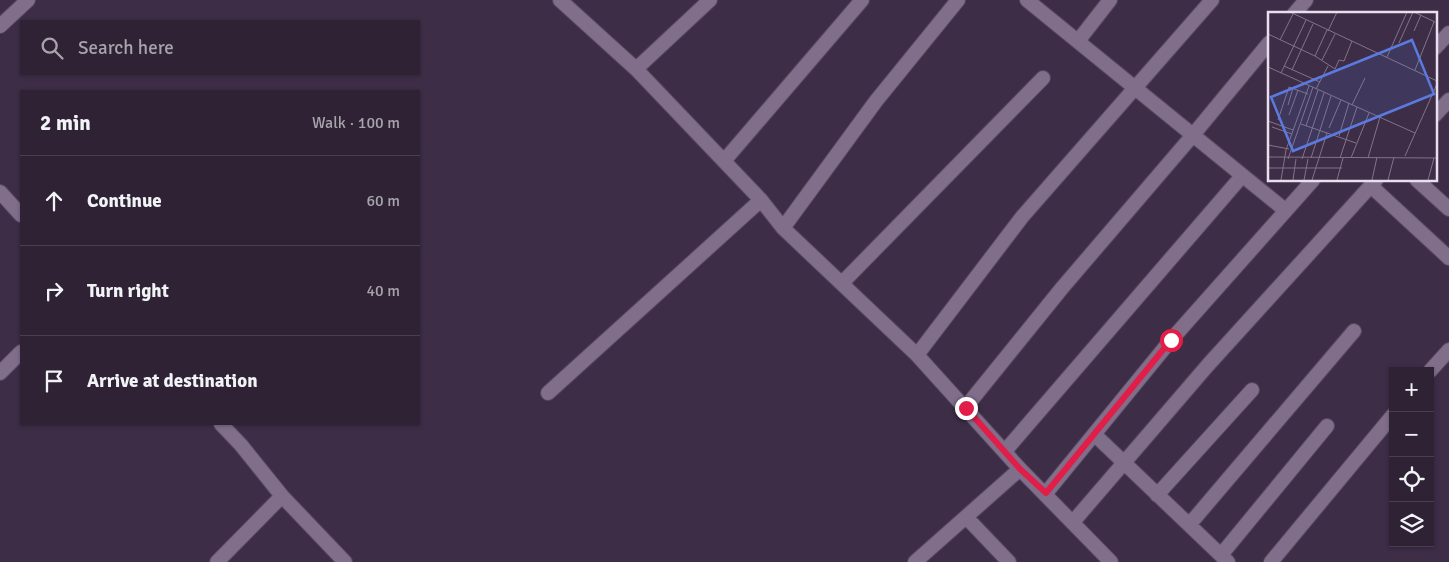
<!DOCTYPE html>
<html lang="en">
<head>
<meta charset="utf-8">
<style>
	:root { --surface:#2e2234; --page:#362a3c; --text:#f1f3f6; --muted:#a7a4ac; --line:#493f4f }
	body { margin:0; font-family:Signika,sans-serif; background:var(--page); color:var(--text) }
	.controls { position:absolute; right:15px; bottom:15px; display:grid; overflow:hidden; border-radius:0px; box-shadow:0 1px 4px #0004 }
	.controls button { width:45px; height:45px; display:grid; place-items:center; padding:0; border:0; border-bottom:1px solid var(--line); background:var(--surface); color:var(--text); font:25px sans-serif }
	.stop { position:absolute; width:15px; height:15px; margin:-11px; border:4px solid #e11d48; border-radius:50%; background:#fff }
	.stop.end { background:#e11d48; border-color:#fff; box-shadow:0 1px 5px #0008 }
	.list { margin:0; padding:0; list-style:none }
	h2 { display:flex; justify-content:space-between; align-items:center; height:65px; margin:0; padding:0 20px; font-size:21px }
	h2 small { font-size:16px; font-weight:400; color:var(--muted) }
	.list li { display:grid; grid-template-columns:32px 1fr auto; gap:15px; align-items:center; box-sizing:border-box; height:90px; padding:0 20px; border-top:1px solid var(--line) }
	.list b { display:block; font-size:19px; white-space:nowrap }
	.list em { font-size:16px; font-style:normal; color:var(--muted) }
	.icon { flex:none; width:28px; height:28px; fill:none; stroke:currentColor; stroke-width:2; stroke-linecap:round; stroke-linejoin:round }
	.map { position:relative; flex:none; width:1449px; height:562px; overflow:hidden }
	.search { position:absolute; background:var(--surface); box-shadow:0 1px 4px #0004; left:20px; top:20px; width:400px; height:55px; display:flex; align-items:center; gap:12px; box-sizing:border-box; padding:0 18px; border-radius:0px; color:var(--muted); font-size:19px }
	.panel { position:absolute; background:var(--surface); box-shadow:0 1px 4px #0004; left:20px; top:90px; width:400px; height:335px; border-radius:0px }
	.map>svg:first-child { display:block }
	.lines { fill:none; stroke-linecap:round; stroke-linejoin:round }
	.minor-casing { stroke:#57495f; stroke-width:16 }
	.minor { stroke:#816e8b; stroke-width:14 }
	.route { stroke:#e11d48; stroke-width:6 }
	.inset-road { fill:none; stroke:#82748a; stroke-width:1 }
	.view { fill:#5a7adf; fill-opacity:0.15; stroke:#5a7adf; stroke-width:2.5 }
	.inset-edge { fill:none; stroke:#e9dfef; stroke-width:2.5 }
</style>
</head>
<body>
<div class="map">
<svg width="1449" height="562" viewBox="0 0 1449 562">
	<rect width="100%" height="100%" fill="#3d2d46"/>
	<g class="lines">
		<g class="minor-casing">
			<path id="minor" d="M560,0l76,69 125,131 22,28 134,127 103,114 91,93
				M1027,0l258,210
				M1294,14l12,-14
				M0,26l28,-26
				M1078,41l32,-41
				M1435,48l14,-15
				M636,69l74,-69
				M1435,115l14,-15
				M724,161l138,-161
				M1417,180l32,29
				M1371,186l78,72
				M0,192l21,23
				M783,228l93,-127 82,-101
				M842,283l201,-205
				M917,355l105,-138 190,-217
				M1430,371l19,-21
				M0,373l21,-21
				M548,393l213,-193
				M965,408l97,-120 131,-153 76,-92
				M221,424l20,21 41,51 63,66
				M1094,434l134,128
				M1005,451l237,-275
				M1046,493l125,-153 142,-160
				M1157,495l95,-105
				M966,517l43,45
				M1073,522l135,-157 168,-185
				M1189,525l165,-194
				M1221,555l106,-129
				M217,562l65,-66
				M915,562l105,-93
				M1271,562l122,-147"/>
		</g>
		<use href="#minor" class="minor"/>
	</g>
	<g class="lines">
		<path class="route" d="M966,408l54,61 26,24 125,-153"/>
	</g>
	<g transform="translate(1268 12)">
		<rect width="169" height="169" fill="#3d2d46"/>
		<path class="inset-road" d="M22,0l147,69M146,0l21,10M60,19l9,-19M146,19l7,-16M0,22l47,22 20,13 4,-9 5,1 8,-20M12,28l13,-26M131,31l14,-31M47,44l12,-26M119,45l20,-45M54,48l13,-26M16,54l36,16M0,55l147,66M24,58l21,-46M147,58l19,-48M13,61l25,-53M48,77l12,-23M20,93l5,-17M84,93l13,-27M21,103l9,-25M10,108l11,-33 19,7M0,109l25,9M33,112l55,19M38,114l12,-36M4,115l20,7M61,116l12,-28M71,124l10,-33M0,133l21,4M137,144l32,-72M0,145l169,1M43,146l20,-62M72,146l17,-51M83,146l18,-45M100,146l12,-41M20,147l25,-72M34,147l22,-66M0,156h74M13,168l5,-30 23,-64M25,168l3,-21M36,168l4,-21M44,168l15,-47M69,168l6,-22M104,168l5,-23M120,168l6,-23M160,168l6,-22"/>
		<path class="view" d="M144,28l22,54 -141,57 -22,-54z"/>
		<rect width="169" height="169" class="inset-edge"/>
	</g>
</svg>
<div class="controls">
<button>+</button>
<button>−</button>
<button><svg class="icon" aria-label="locate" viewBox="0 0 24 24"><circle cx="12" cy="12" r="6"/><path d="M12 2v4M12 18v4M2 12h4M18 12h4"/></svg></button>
<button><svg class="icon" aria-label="layers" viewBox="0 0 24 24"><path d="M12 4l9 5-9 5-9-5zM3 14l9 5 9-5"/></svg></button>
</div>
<div class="stop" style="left:1171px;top:340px"></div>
<div class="stop end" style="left:966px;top:408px"></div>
<div class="search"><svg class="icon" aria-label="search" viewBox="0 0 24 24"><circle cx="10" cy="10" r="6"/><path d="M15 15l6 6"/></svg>Search here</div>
<section class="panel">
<h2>2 min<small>Walk · 100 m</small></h2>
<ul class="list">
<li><svg class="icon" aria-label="ahead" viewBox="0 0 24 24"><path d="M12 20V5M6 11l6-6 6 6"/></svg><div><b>Continue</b></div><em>60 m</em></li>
<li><svg class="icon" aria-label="right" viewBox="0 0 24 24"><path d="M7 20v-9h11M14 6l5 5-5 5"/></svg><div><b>Turn right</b></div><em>40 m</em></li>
<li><svg class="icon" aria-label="arrive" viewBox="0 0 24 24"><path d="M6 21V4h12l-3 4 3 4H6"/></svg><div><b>Arrive at destination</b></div></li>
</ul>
</section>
</div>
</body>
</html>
